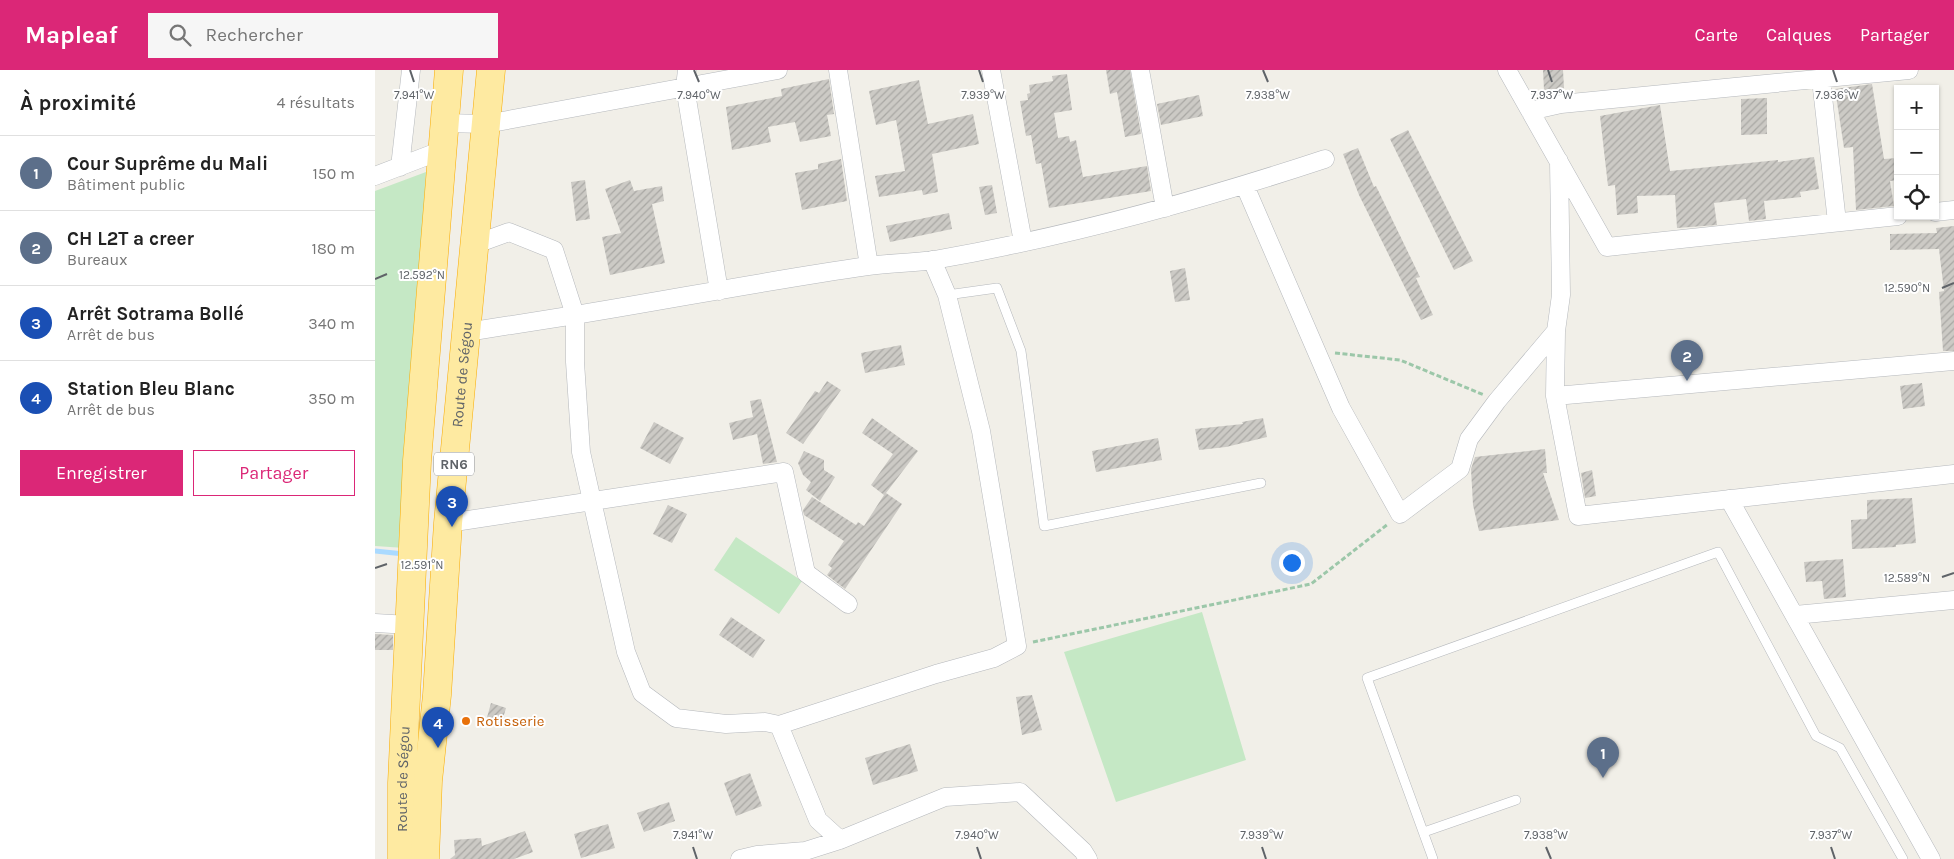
<!DOCTYPE html>
<html lang="fr">
<head>
<meta charset="utf-8">
<style>
	:root { --surface:#fff; --page:#f6f6f6; --text:#222; --muted:#767676; --line:#e0e0e0; --accent:#db2777 }
	body { margin:0; font-family:Karla,sans-serif; background:var(--page); color:var(--text) }
	.controls { position:absolute; right:15px; top:15px; display:grid; overflow:hidden; border-radius:0px; box-shadow:0 1px 4px #0004 }
	.controls button { width:45px; height:45px; display:grid; place-items:center; padding:0; border:0; border-bottom:1px solid var(--line); background:var(--surface); color:var(--text); font:25px sans-serif }
	.you { position:absolute; left:916px; top:492px; width:18px; height:18px; margin:-12px; border:4px solid #fff; border-radius:50%; background:#1a73e8; box-shadow:0 0 0 8px #1a73e833 }
	.badge { display:grid; place-items:center; width:32px; height:32px; border-radius:50%; background:var(--accent); color:#fff; font-size:16px; font-weight:700 }
	.pin { position:absolute; translate:-50% -41px; filter:drop-shadow(0 1px 2px #0008) }
	.pin::after { content:''; position:absolute; top:26px; width:18px; height:15px; background:inherit; clip-path:polygon(0 0,100% 0,50% 100%) }
	.list { margin:0; padding:0; list-style:none }
	h2 { display:flex; justify-content:space-between; align-items:center; height:65px; margin:0; padding:0 20px; font-size:21px }
	h2 small { font-size:16px; font-weight:400; color:var(--muted) }
	.list li { display:grid; grid-template-columns:32px 1fr auto; gap:15px; align-items:center; box-sizing:border-box; height:75px; padding:0 20px; border-top:1px solid var(--line) }
	.list b { display:block; font-size:19px; white-space:nowrap }
	.list p { margin:0; font-size:16px; white-space:nowrap; color:var(--muted) }
	.list em { font-size:16px; font-style:normal; color:var(--muted) }
	.actions { display:flex; gap:10px; padding:15px 20px }
	.actions a { flex:1; padding:11px 0; border:1px solid var(--accent); border-radius:0px; text-align:center; font-size:18px; color:var(--accent) }
	.actions .main { background:var(--accent); color:#fff }
	.icon { flex:none; width:28px; height:28px; fill:none; stroke:currentColor; stroke-width:2; stroke-linecap:round; stroke-linejoin:round }
	.map { position:relative; flex:none; width:1579px; height:789px; overflow:hidden }
	header { display:flex; align-items:center; gap:30px; box-sizing:border-box; height:70px; padding:0 25px; background:var(--accent); color:#fff }
	header strong { font-size:24px }
	nav { display:flex; gap:28px; margin-inline-start:auto; font-size:18px }
	.search { width:350px; height:45px; background:var(--page); display:flex; align-items:center; gap:12px; box-sizing:border-box; padding:0 18px; border-radius:0px; color:var(--muted); font-size:19px }
	main { display:flex }
	aside { flex:1; background:var(--surface) }
	.map>svg:first-child { display:block }
	.green { fill:#c5e8c5 }
	.lines { fill:none; stroke-linecap:round; stroke-linejoin:round }
	.stream { stroke:#aadaff; stroke-width:5 }
	.building { fill:url(#building-hatch) }
	.service-casing { stroke:#b5b8bc; stroke-width:10 }
	.minor-casing { stroke:#b5b8bc; stroke-width:19 }
	.trunk-casing { stroke:#f9ab00; stroke-width:29 }
	.path { stroke:#9cc7a9; stroke-width:3; stroke-dasharray:5 2.5; stroke-linecap:butt }
	.service { stroke:#fff; stroke-width:9 }
	.minor { stroke:#fff; stroke-width:18 }
	.trunk { stroke:#feeaa1; stroke-width:28 }
	.ticks { fill:none; stroke:#5f6368; stroke-width:2 }
	.food-dot { fill:#e8710a; stroke:#fff; stroke-width:2 }
	.labels { text-anchor:middle; dominant-baseline:central; stroke-width:4; stroke-linejoin:round; paint-order:stroke }
	.shield { fill:#fff; stroke:#8f9295; stroke-width:1 }
	.shield-label { font-size:14px; font-weight:bold; fill:#5f6368 }
	.street-label { font-size:15px; fill:#5f6368; stroke:#fff }
	.food-label { font-size:15px; fill:#c56008; stroke:#fff; text-anchor:start }
	.ticks-label { font-size:12px; text-anchor:middle; fill:#5f6368; stroke:#fff; stroke-width:4; stroke-linejoin:round; paint-order:stroke }
</style>
</head>
<body>
<header>
<strong>Mapleaf</strong>
<div class="search"><svg class="icon" aria-label="search" viewBox="0 0 24 24"><circle cx="10" cy="10" r="6"/><path d="M15 15l6 6"/></svg>Rechercher</div>
<nav><a>Carte</a><a>Calques</a><a>Partager</a></nav>
</header>
<main>
<aside>
<h2>À proximité<small>4 résultats</small></h2>
<ul class="list">
<li><span class="badge" style="background:#5c6f8a">1</span><div><b>Cour Suprême du Mali</b><p>Bâtiment public</p></div><em>150 m</em></li>
<li><span class="badge" style="background:#5c6f8a">2</span><div><b>CH L2T a creer</b><p>Bureaux</p></div><em>180 m</em></li>
<li><span class="badge" style="background:#1a4fb4">3</span><div><b>Arrêt Sotrama Bollé</b><p>Arrêt de bus</p></div><em>340 m</em></li>
<li><span class="badge" style="background:#1a4fb4">4</span><div><b>Station Bleu Blanc</b><p>Arrêt de bus</p></div><em>350 m</em></li>
</ul>
<div class="actions"><a class="main">Enregistrer</a><a>Partager</a></div>
</aside>
<div class="map">
<svg width="1579" height="789" viewBox="0 0 1579 789">
	<defs>
		<pattern id="building-hatch" width="6" height="6" patternUnits="userSpaceOnUse" patternTransform="scale(1.25)"><rect width="6" height="6" fill="#cccac5"/><path d="M-1 1l2-2M0 6l6-6M5 7l2-2" fill="none" stroke="#a9a8a4"/></pattern>
	</defs>
	<rect width="100%" height="100%" fill="#f1efe8"/>
	<path class="green" d="M51,102l-21,376 -30,-2v-355z
		M361,467l66,44 -23,33 -65,-44z
		M827,542l44,148 -130,42 -52,-150z"/>
	<g class="lines">
		<path class="stream" d="M0,481l29,3"/>
	</g>
	<path class="building" d="M731,0h24l11,64 -16,3 -8,-45 -7,2z
		M1168,0h20l1,18 -20,2z
		M692,4l5,36 -18,3 4,25 11,-2 1,6 6,-2 7,37 64,-11 4,25 -102,17 -8,-45 -5,1 -5,-29 -5,1 -6,-35 8,-1 -1,-6 3,-1 -1,-8 24,-4 -1,-5z
		M454,9l5,35 -7,1 4,21 -31,6 -5,-20 -27,5 3,15 -39,8 -6,-43 56,-11 -1,-7z
		M544,10l9,44 45,-10 6,30 -47,10 6,38 -15,3 -1,-5 -43,7 -4,-21 30,-5 -9,-51 -20,5 -7,-34z
		M1497,14l12,75 14,-1v22l-8,1 4,25 -38,4 -3,-63 -9,1 -9,-59z
		M824,25l4,21 -42,9 -4,-21z
		M1392,28v36l-26,1v-36z
		M1285,35l10,66 108,-11v2l36,-5 5,32 -19,3 1,5 -37,4 2,18 -17,2 -3,-22 -32,4 3,22 -40,3 -2,-33 -38,1 1,17 -21,2 -2,-30 -7,1 -8,-70z
		M1033,60l65,131 -19,9 -64,-131z
		M983,78l16,39 2,-1 44,91 -4,1 17,37 -12,5 -62,-125 -16,-41z
		M466,89l6,42 -45,9 -7,-37 23,-4v-5z
		M210,110l5,39 -14,2 -5,-39z
		M255,110l4,11 28,-5 2,15 -12,3 13,59 -55,12 -8,-38 19,-4 -16,-44z
		M617,115l5,28 -12,2 -6,-28z
		M574,143l3,16 -62,13 -4,-16z
		M1579,156v125h-11l-4,-59 5,-1 -5,-42 -49,1v-16l47,-1 -1,-5z
		M810,198l5,32 -15,2 -5,-31z
		M526,275l4,20 -40,8 -4,-20z
		M452,311l14,9 -38,54 -17,-11 29,-42 4,2z
		M1547,313l3,23 -22,3 -3,-23z
		M386,329l16,63 -14,2 -6,-30 -24,6 -4,-17 24,-6 -3,-16z
		M497,348l46,33 -32,42 16,11 -57,85 -18,-14 5,-7 -4,-3 16,-24 -40,-26 -1,-5 9,-13 44,28 2,-3 6,4 20,-31 -13,-10 22,-31 -31,-21z
		M888,348l4,19 -41,10 -27,3 -4,-21 48,-5 -1,-2z
		M279,352l30,16 -14,26 -30,-16z
		M783,368l4,22 -66,12 -4,-21z
		M1170,379l2,24h-4l16,47 -80,11 -6,-26 -2,-36 4,-12z
		M429,381l20,9v10l11,7 -15,24 -14,-11 5,-8 -8,-7 -5,-12z
		M1217,400l4,26 -11,2 -4,-25z
		M1537,428l4,45 -20,2v2l-44,2 -1,-29 16,-1v-19z
		M293,435l19,9 -15,29 -19,-9z
		M1468,489l3,38 -22,2 -2,-18 -16,1 -2,-20z
		M356,547l34,23 -12,18 -34,-23z
		M0,564l18,1v15h-18z
		M657,625l10,35 -20,5 -6,-38z
		M116,633l15,5 -5,17 -15,-4z
		M535,674l8,27 -45,14 -8,-27z
		M375,703l12,33 -26,10 -12,-33z
		M294,732l6,19 -31,11 -7,-19z
		M233,754l7,24 -34,10 -7,-24z
		M150,761l8,21 -19,7h-64l5,-4 -1,-15 27,-2 1,8z"/>
	<g class="lines">
		<g class="service-casing">
			<path id="service" d="M572,225l50,-7 24,63 23,175 217,-43
				M1049,762l92,-32
				M1058,789l-66,-181 351,-126 98,184 24,12 63,111"/>
		</g>
		<g class="minor-casing">
			<path id="minor" d="M312,0l-2,17 34,204
				M463,0l31,196
				M616,0l32,172
				M765,0l25,138
				M1132,0l100,177 291,-31
				M1446,9l16,143
				M1155,41l31,-7 348,-34
				M68,53l43,1 292,-54
				M1184,91l2,134 -5,36 -1,65 23,120 376,-42
				M25,97l11,-97
				M0,106l65,-25
				M870,116l96,222 59,106 60,-45 9,-30 28,-38 59,-70
				M1560,142l19,-2
				M101,174l33,-12 45,18 21,65c98,-16 195,-35 293,-49 22,-3 44,-3 66,-6 132,-23 264,-59 391,-101
				M92,262l108,-17v47l6,90 45,200 16,41 34,25 50,6 39,-2 14,3 39,95 22,20
				M1180,326l399,-35
				M1354,429l202,360
				M73,453l336,-51 22,101 42,31
				M1420,545l159,-15
				M0,553l34,2
				M404,655l157,-51 58,-16 23,-12 -36,-215 -34,-136 -15,-35
				M365,789l17,-4 48,-4 35,-11 105,-43 75,-5 63,59 5,8"/>
		</g>
		<g class="trunk-casing">
			<g id="trunk">
				<path id="s1" d="M27,789v-76l15,-322 32,-391"/>
				<path id="s2" d="M50,789l3,-78 9,-86 11,-172 43,-453"/>
			</g>
		</g>
		<path class="path" d="M960,283l65,7 84,35
			M658,572l278,-58 77,-60"/>
		<use href="#service" class="service"/>
		<use href="#minor" class="minor"/>
		<use href="#trunk" class="trunk"/>
	</g>
	<path class="ticks" d="M35,0l4,12M319,0l5,12M604,0l4,12M888,0l5,12M1173,0l4,12M1458,0l4,12M0,209l12,-5M1567,218l12,-5M0,498l12,-4M1567,507l12,-4M318,777l4,12M602,777l4,12M887,777l4,12M1171,777l5,12M1456,777l4,12"/>
	<circle class="food-dot" cx="91" cy="651" r="5"/>
	<g class="labels">
		<rect class="shield" x="59" y="382.5" width="40" height="23" rx="4"/>
		<g class="shield-label">
			<text x="79" y="394">RN6</text>
		</g>
		<g class="street-label">
			<text stroke="none"><textPath href="#s2" startOffset="486">Route de Ségou</textPath></text>
			<text stroke="none"><textPath href="#s1" startOffset="80">Route de Ségou</textPath></text>
		</g>
		<g class="food-label">
			<text x="101" y="651">Rotisserie</text>
		</g>
	</g>
	<g class="ticks-label">
		<text x="893" y="29">7.938°W</text>
		<text x="1177" y="29">7.937°W</text>
		<text x="1462" y="29">7.936°W</text>
		<text x="39" y="29">7.941°W</text>
		<text x="324" y="29">7.940°W</text>
		<text x="608" y="29">7.939°W</text>
		<text x="47" y="209">12.592°N</text>
		<text x="1532" y="222">12.590°N</text>
		<text x="47" y="499">12.591°N</text>
		<text x="1532" y="512">12.589°N</text>
		<text x="318" y="769">7.941°W</text>
		<text x="602" y="769">7.940°W</text>
		<text x="887" y="769">7.939°W</text>
		<text x="1171" y="769">7.938°W</text>
		<text x="1456" y="769">7.937°W</text>
	</g>
</svg>
<div class="controls">
<button>+</button>
<button>−</button>
<button><svg class="icon" aria-label="locate" viewBox="0 0 24 24"><circle cx="12" cy="12" r="6"/><path d="M12 2v4M12 18v4M2 12h4M18 12h4"/></svg></button>
</div>
<div class="you"></div>
<div class="pin badge" style="left:1228px;top:708px;background:#5c6f8a">1</div>
<div class="pin badge" style="left:1312px;top:311px;background:#5c6f8a">2</div>
<div class="pin badge" style="left:77px;top:457px;background:#1a4fb4">3</div>
<div class="pin badge" style="left:63px;top:678px;background:#1a4fb4">4</div>
</div>
</main>
</body>
</html>
